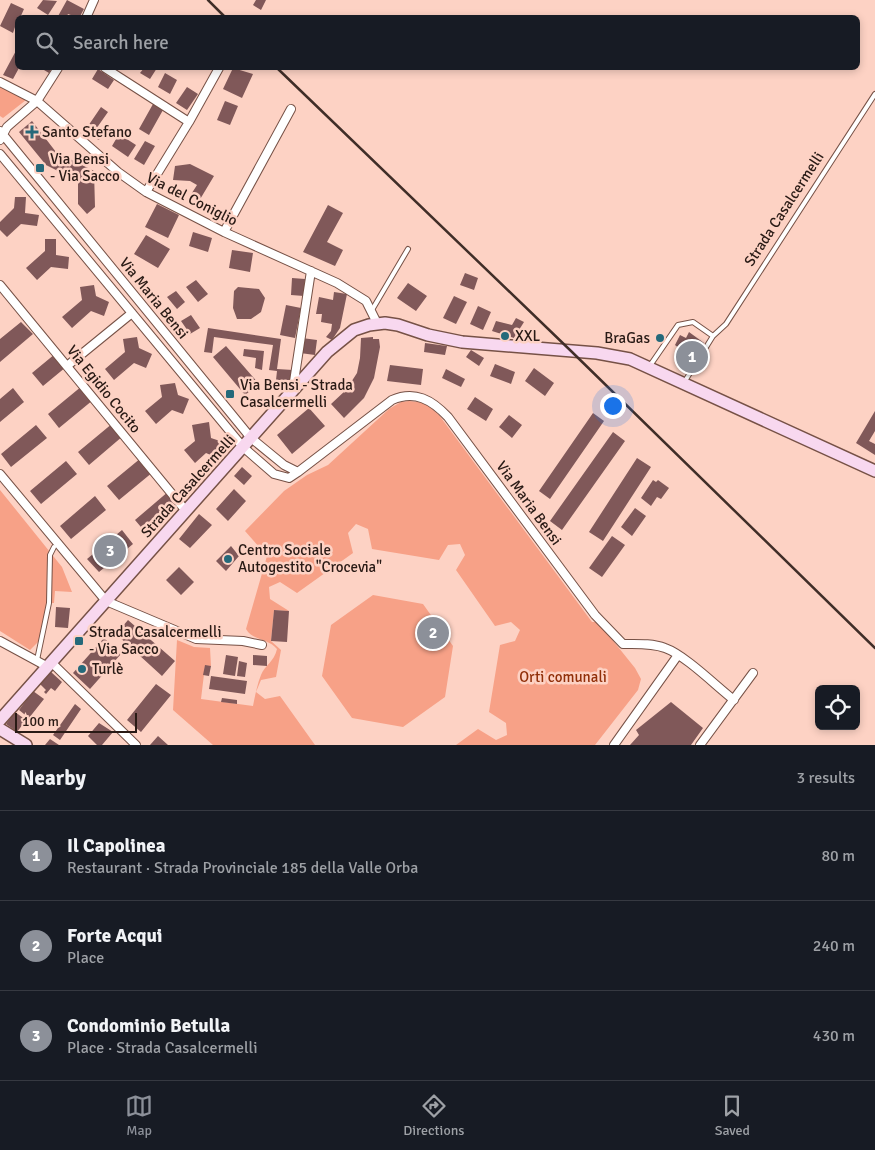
<!DOCTYPE html>
<html lang="en">
<head>
<meta charset="utf-8">
<style>
	:root { --surface:#171b24; --page:#20242c; --text:#f1f3f6; --muted:#9ea1a6; --line:#363941; --accent:#8c9099 }
	body { margin:0; font-family:Signika,sans-serif; background:var(--page); color:var(--text) }
	.controls { position:absolute; right:15px; bottom:15px; display:grid; overflow:hidden; border-radius:8px; box-shadow:0 2px 8px #0003 }
	.controls button { width:45px; height:45px; display:grid; place-items:center; padding:0; border:0; border-bottom:1px solid var(--line); background:var(--surface); color:var(--text); font:25px sans-serif }
	.scale { position:absolute; left:15px; bottom:12px; width:122px; box-sizing:border-box; padding-left:5px; border:2px solid #291a15; border-top:0; font-size:14px; line-height:18px; white-space:nowrap; color:#291a15; -webkit-text-stroke:4px #fdd2c4; paint-order:stroke }
	.you { position:absolute; left:612px; top:405px; width:18px; height:18px; margin:-12px; border:4px solid #fff; border-radius:50%; background:#1a73e8; box-shadow:0 0 0 8px #1a73e833 }
	.badge { display:grid; place-items:center; width:32px; height:32px; border-radius:50%; background:var(--accent); color:#fff; font-size:16px; font-weight:700 }
	.pin { position:absolute; translate:-50% -50%; border:2px solid #fff; box-shadow:0 1px 5px #0006 }
	.list { margin:0; padding:0; list-style:none }
	h2 { display:flex; justify-content:space-between; align-items:center; height:65px; margin:0; padding:0 20px; font-size:21px }
	h2 small { font-size:16px; font-weight:400; color:var(--muted) }
	.list li { display:grid; grid-template-columns:32px 1fr auto; gap:15px; align-items:center; box-sizing:border-box; height:90px; padding:0 20px; border-top:1px solid var(--line) }
	.list b { display:block; font-size:19px; white-space:nowrap }
	.list p { margin:0; font-size:16px; white-space:nowrap; color:var(--muted) }
	.list em { font-size:16px; font-style:normal; color:var(--muted) }
	.icon { flex:none; width:28px; height:28px; fill:none; stroke:currentColor; stroke-width:2; stroke-linecap:round; stroke-linejoin:round }
	.map { position:relative; flex:none; width:875px; height:745px; overflow:hidden }
	.search { position:absolute; background:var(--surface); box-shadow:0 2px 8px #0003; left:15px; right:15px; top:15px; height:55px; display:flex; align-items:center; gap:12px; box-sizing:border-box; padding:0 18px; border-radius:8px; color:var(--muted); font-size:19px }
	.sheet { height:335px; background:var(--surface) }
	nav { display:flex; justify-content:space-around; align-items:center; box-sizing:border-box; height:70px; border-top:1px solid var(--line); background:var(--surface); font-size:14px; color:var(--muted) }
	nav a { display:grid; justify-items:center; gap:2px }
	nav .on { color:var(--accent) }
	.map>svg:first-child { display:block }
	.green { fill:#f7a187 }
	.building { fill:#805859 }
	.lines { fill:none; stroke-linecap:round; stroke-linejoin:round }
	.lane-casing { stroke:#765146; stroke-width:6 }
	.street-casing { stroke:#765146; stroke-width:10 }
	.secondary-casing { stroke:#765146; stroke-width:14 }
	.lane { stroke:#fff; stroke-width:4 }
	.street { stroke:#fff; stroke-width:8 }
	.secondary { stroke:#f8d8ef; stroke-width:11 }
	.rail { stroke:#402e28; stroke-width:2.5 }
	.poi-dot { fill:#25697a; stroke:#fdd2c4; stroke-width:2 }
	.labels { text-anchor:middle; dominant-baseline:central; stroke-width:5; stroke-linejoin:round; paint-order:stroke }
	.poi-label { font-size:15px; fill:#291a15; stroke:#fdd2c4; text-anchor:start }
	.street-label { font-size:15px; fill:#291a15; stroke:#fdd2c4 }
	.park-label { font-size:15px; fill:#912f09; stroke:#fdd2c4 }
</style>
</head>
<body>
<div class="map">
<svg width="875" height="745" viewBox="0 0 875 745">
	<rect width="100%" height="100%" fill="#fdd2c4"/>
	<path class="green" d="M0,85l26,15 -23,18 -3,-2z
		M409,401l16,2 14,12 153,207h6l37,46 6,11 -3,11 -43,55h-139l22,-16 18,11 11,-5 -1,-12 -17,-11 11,-67 15,-4 5,-11 -9,-8 -16,4 -39,-56 9,-15 -5,-11 -12,1 -9,15 -67,-11 -4,-20 -12,-5 -8,9 5,20 -56,40 -17,-11 -11,5 1,12 19,12 -15,-1 -3,31 10,9 -5,27 -15,3 -5,12 9,7 15,-3 35,49h-102l-40,-35 4,-70 17,7 16,1 1,18h-6l-4,33 52,7c2,-10 4,-21 8,-31 4,-10 13,-13 16,-26 -9,-11 -24,-8 -31,-20l21,-73 -22,-25 39,-40 23,-16 21,-10 61,-56 12,-7z
		M0,490l62,77 10,25 -17,-1 -1,12h-6l-8,37 -10,10 -30,-19z
		M373,595l50,9 30,42 -8,51 -42,30 -51,-9 -30,-42 9,-51z"/>
	<path class="building" d="M43,0l14,1 -9,14 -11,-7z
		M67,0l17,9 -5,9 -11,-4 -2,4h-9z
		M256,0h10l-5,10 -8,-5z
		M11,3l13,6 -4,9h-2l-5,15 -13,-7z
		M18,47l1,21 -6,11 -10,-4z
		M46,68h6l-3,5 -5,-3z
		M144,68h13l-7,11 -10,-6z
		M233,68l20,6 -11,24 -19,-9z
		M98,69l16,11 -6,9 -16,-10z
		M165,73l12,7 -7,14 -12,-7z
		M187,87l11,7 -11,16 -11,-7z
		M225,101l13,5 -8,19 -13,-5z
		M153,104l10,6 -14,25 -10,-6z
		M101,107l7,5 -12,17 7,4 -4,7 -15,-8z
		M32,121l24,31 38,19 1,36 -8,7 -9,-10v-23l-32,-16 -27,-33z
		M119,134l17,11 -8,12 -16,-11z
		M145,141l10,5 -11,19 -10,-6z
		M190,164l24,12 -15,25 -9,-5 7,-11 -7,-4 -17,-1 2,-14z
		M15,197h11l-1,16 14,2 -2,11 -16,-2 -14,13 -7,-7v-8l14,-14z
		M157,204l22,11 -11,23 -23,-11z
		M328,205l15,8 -16,29 16,8 -8,16 -32,-14z
		M193,232l19,6 -4,14 -19,-6z
		M146,235l24,14 -12,19 -24,-14z
		M45,239h11v16l13,2 -1,12 -17,-2 -14,13 -11,-12 19,-17z
		M232,250l21,3 -3,19 -21,-4z
		M465,273l13,5 -4,12 -14,-5z
		M292,278l13,1 -1,17 -13,-1z
		M196,280l12,14 -10,8 -12,-15z
		M408,283l19,13 -11,15 -19,-13z
		M94,285l2,11 13,6 -5,14 -13,-5 -19,17 -10,-11 20,-17 -2,-13z
		M238,287l21,2 6,9 -4,14 -10,7h-14l-4,-11 1,-17z
		M176,291l9,11 -8,7 -10,-12z
		M334,292l13,2 -7,34 -8,12 -6,-3 5,-6 1,-7 -11,-2 1,-8h-6l3,-17 14,3z
		M454,296l13,6 -11,22 -13,-6z
		M286,305l15,3 -6,30 -15,-3z
		M478,306l13,6 -8,18 -13,-6z
		M191,315l9,13 -10,6 -9,-13z
		M516,318l8,4 -10,16 -22,-7 4,-10 16,4z
		M21,322l12,12 -33,28v-23z
		M208,328l73,11 -4,30 16,1 -1,10h-16l1,-9 -8,-1 4,-25 -59,-8 -2,16 -8,-1z
		M689,332l15,11 -13,20 -13,-9 2,-5 -5,-4 5,-10 6,3z
		M137,337l2,11 13,6 -6,14 -12,-5 -20,17 -9,-11 20,-17 -2,-13z
		M373,337v2h6l1,8 -6,31 -10,20 -20,20 -13,-14 15,-14 11,-17 3,-15 1,-20z
		M302,338l15,2 -2,15 -15,-2z
		M425,343l22,3 -2,9 -21,-3z
		M226,346l33,38 -14,11 -32,-38z
		M244,349l20,2 -2,19 -7,-2 1,-10 -13,-2z
		M471,350l13,8 -5,8 -13,-9z
		M55,354l11,13 -23,19 -11,-13z
		M495,364l20,8 -4,12 -21,-8z
		M390,365l33,4 -2,16 -34,-4z
		M534,368l20,15 -9,13 -20,-15z
		M446,369l19,10 -4,8 -19,-9z
		M175,383l3,12 11,4 -6,15 -11,-4 -16,14 -11,-13 17,-14 -2,-12z
		M82,386l11,14 -34,28 -11,-14z
		M13,388l11,14 -24,20v-23z
		M475,397l18,12 -7,12 -19,-12z
		M309,408l16,18 -33,28 -15,-19z
		M875,411v20l-6,10 6,3v11l-19,-12z
		M593,413l11,8 -54,78 -11,-8z
		M509,415l13,10 -10,13 -13,-11z
		M209,422l2,16 15,5 -6,16 -14,-6 -11,10 -11,-13 11,-9 -3,-16z
		M113,423l10,13 -34,29 -11,-13z
		M36,425l11,13 -36,29 -10,-13z
		M613,432l12,9 -63,89 -12,-9z
		M141,458l12,14 -34,28 -12,-14z
		M637,458l14,9 -48,74 -14,-9z
		M66,461l11,13 -36,30 -11,-13z
		M242,467l10,9 -8,9 -10,-9z
		M653,480l3,2 2,-2 11,8 -8,11 -4,-2 -6,9 -10,-8z
		M234,489l12,12 -18,20 -12,-12z
		M169,491l11,14 -34,28 -11,-13z
		M95,496l11,14 -35,29 -11,-13z
		M635,508l11,8 -14,20 -11,-9z
		M199,514l13,11 -22,23 -11,-9z
		M122,530l11,14 -34,28 -12,-13z
		M612,536l13,9 -23,32 -13,-9z
		M231,546l8,10 -13,15 -10,-10z
		M179,567l15,15 -13,13 -15,-15z
		M56,607l14,1 -2,20 -13,-1z
		M274,610l15,1 -2,31 -16,-1z
		M128,620l47,41 -13,15 -46,-42z
		M104,638l17,16 -31,35 -17,-16z
		M226,655l12,2 -3,19 -12,-2z
		M253,655l14,1v10l-14,-1z
		M239,661l8,2 -2,14 -8,-1z
		M205,665l6,1 -2,10 -6,-1z
		M51,672l11,10 -7,9 -4,-3 -5,6 -2,-2 2,-2 -6,-6z
		M211,676l36,5 -2,13 -36,-5z
		M156,684l15,11 -30,37 -14,-12z
		M33,691l11,8 -15,19 -10,-8z
		M222,698l15,2v4l-16,-2z
		M671,702l32,26 -12,17h-61l9,-10 -3,-5z
		M75,704l6,5 -21,31 -7,-5z
		M15,712l11,8 -9,12 -11,-8z
		M99,723l14,9 -11,13h-5l-9,-9z
		M158,736l10,9h-18z
		M50,739l9,6h-14z"/>
	<g class="lines">
		<g class="lane-casing">
			<path id="lane" d="M372,310l36,-61
				M713,336l13,-12 149,-230
				M649,367l29,-42 15,-3 20,14 -28,45
				M37,660l12,-57 1,-48 4,-8"/>
		</g>
		<g class="street-casing">
			<path id="street" d="M86,18l8,-18
				M105,68l84,54
				M0,82l37,19 81,71 28,20 78,40 113,51 29,18 11,22
				M0,131l251,307 33,27 14,7
				M0,140l7,-13 30,-26 21,-33
				M0,154l243,293 31,27 15,4 9,-6 94,-72c23,-10 40,0 56,17l147,198 28,29c14,0 29,-1 42,4 20,7 51,38 69,52
				M146,192l43,-70 30,-54
				M224,232l67,-123
				M0,285l186,226
				M67,366l65,-53
				M293,388l18,-117
				M0,474l106,127 90,38 47,2 19,4
				M0,641l48,26
				M52,663l84,82
				M614,745l64,-90
				M700,745l53,-72"/>
		</g>
		<g class="secondary-casing">
			<path id="secondary" d="M0,720l327,-368 27,-22 15,-5 16,-2 13,2 30,10 34,7 135,11 33,6 245,112
				M0,729l26,16"/>
		</g>
		<use href="#lane" class="lane"/>
		<use href="#street" class="street"/>
		<use href="#secondary" class="secondary"/>
		<path class="rail" d="M208,0l18,18
			M277,68l294,283 304,297"/>
	</g>
	<g class="poi-dot">
		<path d="M29.5 124.5h5v5h5v5h-5v5h-5v-5h-5v-5h5z"/>
		<rect x="35" y="163" width="10" height="10" rx="2.5"/>
		<circle cx="505" cy="336" r="5"/>
		<circle cx="660" cy="338" r="5"/>
		<rect x="225" y="389" width="10" height="10" rx="2.5"/>
		<circle cx="228" cy="559" r="5"/>
		<rect x="74" y="636" width="10" height="10" rx="2.5"/>
		<circle cx="82" cy="669" r="5"/>
	</g>
	<g class="labels">
		<g class="poi-label">
			<text x="42" y="132">Santo Stefano</text>
			<text x="50" y="159">Via Bensi<tspan x="50" dy="17">- Via Sacco</tspan></text>
			<text x="515" y="336">XXL</text>
			<text x="650" y="338" text-anchor="end">BraGas</text>
			<text x="240" y="385">Via Bensi - Strada<tspan x="240" dy="17">Casalcermelli</tspan></text>
			<text x="238" y="550">Centro Sociale<tspan x="238" dy="17">Autogestito "Crocevia"</tspan></text>
			<text x="89" y="632">Strada Casalcermelli<tspan x="89" dy="17">- Via Sacco</tspan></text>
			<text x="92" y="669">Turlè</text>
		</g>
		<g class="street-label">
			<text transform="translate(192 199) rotate(27)">Via del Coniglio</text>
			<text transform="translate(784 209) rotate(-57)">Strada Casalcermelli</text>
			<text transform="translate(154 298) rotate(51)">Via Maria Bensi</text>
			<text transform="translate(104 389) rotate(51)">Via Egidio Cocito</text>
			<text transform="translate(188 486) rotate(-48)">Strada Casalcermelli</text>
			<text transform="translate(529 503) rotate(54)">Via Maria Bensi</text>
		</g>
		<g class="park-label">
			<text x="563" y="677">Orti comunali</text>
		</g>
	</g>
</svg>
<div class="controls">
<button><svg class="icon" aria-label="locate" viewBox="0 0 24 24"><circle cx="12" cy="12" r="6"/><path d="M12 2v4M12 18v4M2 12h4M18 12h4"/></svg></button>
</div>
<div class="scale">100 m</div>
<div class="you"></div>
<div class="pin badge" style="left:692px;top:357px">1</div>
<div class="pin badge" style="left:433px;top:633px">2</div>
<div class="pin badge" style="left:110px;top:551px">3</div>
<div class="search"><svg class="icon" aria-label="search" viewBox="0 0 24 24"><circle cx="10" cy="10" r="6"/><path d="M15 15l6 6"/></svg>Search here</div>
</div>
<section class="sheet">
<h2>Nearby<small>3 results</small></h2>
<ul class="list">
<li><span class="badge">1</span><div><b>Il Capolinea</b><p>Restaurant · Strada Provinciale 185 della Valle Orba</p></div><em>80 m</em></li>
<li><span class="badge">2</span><div><b>Forte Acqui</b><p>Place</p></div><em>240 m</em></li>
<li><span class="badge">3</span><div><b>Condominio Betulla</b><p>Place · Strada Casalcermelli</p></div><em>430 m</em></li>
</ul>
</section>
<nav>
<a class="on"><svg class="icon" aria-label="map" viewBox="0 0 24 24"><path d="M3 6l6-2 6 2 6-2v14l-6 2-6-2-6 2zM9 4v14M15 6v14"/></svg>Map</a>
<a><svg class="icon" aria-label="directions" viewBox="0 0 24 24"><path d="M12 3l9 9-9 9-9-9zM9 14v-3h6M13 9l2 2-2 2"/></svg>Directions</a>
<a><svg class="icon" aria-label="saved" viewBox="0 0 24 24"><path d="M7 4h10v16l-5-4-5 4z"/></svg>Saved</a>
</nav>
</body>
</html>
